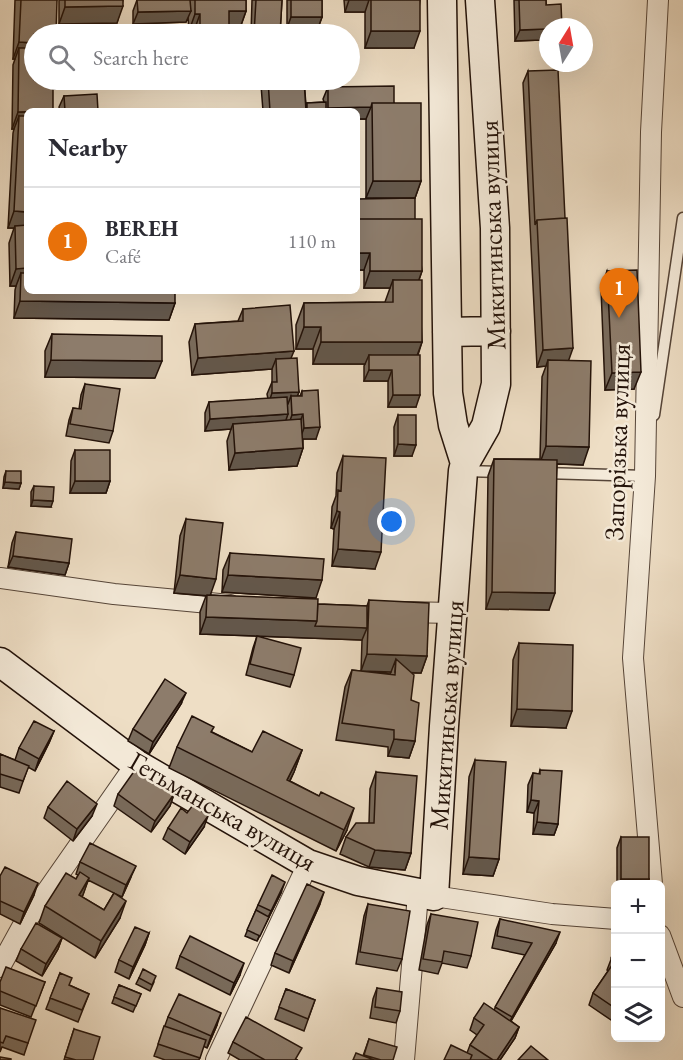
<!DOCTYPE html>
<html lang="en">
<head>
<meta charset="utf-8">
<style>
	:root { --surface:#fff; --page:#f2f2f3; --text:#2b2b33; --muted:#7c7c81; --line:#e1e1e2; --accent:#8f2418 }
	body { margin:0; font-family:"EB Garamond",serif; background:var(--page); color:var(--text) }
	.controls { position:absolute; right:18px; bottom:18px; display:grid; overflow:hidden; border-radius:9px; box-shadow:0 6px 24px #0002 }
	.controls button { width:54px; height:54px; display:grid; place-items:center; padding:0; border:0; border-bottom:2px solid var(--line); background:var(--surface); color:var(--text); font:30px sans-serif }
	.compass { position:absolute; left:539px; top:18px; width:54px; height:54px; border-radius:50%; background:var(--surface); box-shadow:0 6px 24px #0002; rotate:11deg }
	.you { position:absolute; left:392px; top:522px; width:21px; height:21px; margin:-15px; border:4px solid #fff; border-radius:50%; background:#1a73e8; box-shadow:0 0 0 9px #1a73e833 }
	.badge { display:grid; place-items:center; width:39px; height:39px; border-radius:50%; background:var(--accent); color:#fff; font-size:20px; font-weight:700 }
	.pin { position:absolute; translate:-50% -50px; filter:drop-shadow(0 2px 3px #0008) }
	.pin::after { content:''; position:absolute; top:32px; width:21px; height:18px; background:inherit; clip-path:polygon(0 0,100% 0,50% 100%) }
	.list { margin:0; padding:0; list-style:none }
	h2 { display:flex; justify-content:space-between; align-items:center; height:78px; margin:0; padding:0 24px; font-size:26px }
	h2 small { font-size:20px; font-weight:400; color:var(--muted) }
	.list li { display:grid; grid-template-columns:39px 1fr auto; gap:18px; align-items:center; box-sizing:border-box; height:108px; padding:0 24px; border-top:2px solid var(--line) }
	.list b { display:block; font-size:22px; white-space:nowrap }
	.list p { margin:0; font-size:20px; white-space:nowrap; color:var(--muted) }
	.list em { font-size:20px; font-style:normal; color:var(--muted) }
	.icon { flex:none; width:33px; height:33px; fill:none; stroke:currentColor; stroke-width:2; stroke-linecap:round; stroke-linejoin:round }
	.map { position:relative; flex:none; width:683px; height:1060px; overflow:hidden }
	.search { position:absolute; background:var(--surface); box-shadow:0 6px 24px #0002; left:24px; top:24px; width:336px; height:66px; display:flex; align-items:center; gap:15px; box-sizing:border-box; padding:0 21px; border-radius:33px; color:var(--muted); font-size:22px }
	.panel { position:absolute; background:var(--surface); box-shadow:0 6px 24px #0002; left:24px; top:108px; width:336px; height:186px; border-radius:9px }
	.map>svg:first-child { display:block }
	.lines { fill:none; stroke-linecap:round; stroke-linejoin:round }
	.lane-casing { stroke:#564538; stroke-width:13 }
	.street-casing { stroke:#564538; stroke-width:22 }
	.secondary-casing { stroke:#231209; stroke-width:31 }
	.lane { stroke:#f4ead9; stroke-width:10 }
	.street { stroke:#f4ead9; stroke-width:20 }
	.secondary { stroke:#f4ead9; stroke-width:28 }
	.wall { fill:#796b5c; stroke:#231209; stroke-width:1.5; fill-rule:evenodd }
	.shaded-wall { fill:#63574b; stroke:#231209; stroke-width:1.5 }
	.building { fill:#8d7c6b; stroke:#231209; stroke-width:1.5 }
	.labels { text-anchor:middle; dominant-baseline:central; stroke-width:5; stroke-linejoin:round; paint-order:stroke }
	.street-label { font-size:27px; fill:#231209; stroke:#f4ead9 }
</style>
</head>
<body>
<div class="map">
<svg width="683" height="1060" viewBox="0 0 683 1060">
	<rect width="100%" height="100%" fill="#eedec5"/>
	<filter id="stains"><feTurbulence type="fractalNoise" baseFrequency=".00333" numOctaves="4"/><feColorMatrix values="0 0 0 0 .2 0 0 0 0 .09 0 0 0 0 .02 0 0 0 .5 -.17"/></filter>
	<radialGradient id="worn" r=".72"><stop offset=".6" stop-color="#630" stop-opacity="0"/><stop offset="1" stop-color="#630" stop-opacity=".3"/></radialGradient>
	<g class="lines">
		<g class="lane-casing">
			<path id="lane" d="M654,415l29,-197
				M464,471l38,1
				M545,473l100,3 1,-4"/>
		</g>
		<g class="street-casing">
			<path id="street" d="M0,578l114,16 116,11
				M403,612l49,1
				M652,884l-19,-226 12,-182 6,-344 7,-132
				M434,896l118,18 64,5
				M660,935l23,62
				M0,967l22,-40 114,-163
				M216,1060l92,-196
				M404,1060l14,-166"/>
		</g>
		<g class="secondary-casing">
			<path id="secondary" d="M442,0l6,393 5,32 12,38
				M447,332l49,-1
				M0,662l136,102 172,100 50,17 76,15 10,-170 19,-255 2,-8 21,-37 10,-42 -1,-156 -15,-228"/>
		</g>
		<use href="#lane" class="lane"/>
		<use href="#street" class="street"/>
		<use href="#secondary" class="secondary"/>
	</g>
	<path class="wall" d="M15,0h42l-23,34 21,55h-2l-26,22v180l148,12 -6,17 -155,-2 1,-28 1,-4h-6l-1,-43 5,-15h-6l5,-95 1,-4h-2l1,-64 2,-6h-2z
		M59,0h64l-6,23 -58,1z
		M137,0h109v11l-6,17h-11l-1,6h-34v-3h-5l-1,-14 -2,5 -53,2v-13z
		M252,0h30l-2,34h-29z
		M287,0h35v17l-4,11h-31z
		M344,0h76l-6,48h-49v-36h-20z
		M514,0h32l2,44 -6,1v-5l-27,1z
		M528,71l55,394 -26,-1 -8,146 -63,-1 2,-133 6,-17h46l2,-82 4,-11 -9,1 -14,-284z
		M263,80h41l2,25 1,-2 17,-1 -1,-3 5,-12 66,16 27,78 -6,17h-49v-79h-9v-8h-94l-2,-26z
		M64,96l34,15h-38l-1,-4z
		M357,199l58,20 7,52 -3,9 3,62 -4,13 -2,52h-28v-26h-24v-15l1,-2h-52v-15h-17v-24l8,-22 81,-1 5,-14h-26v-18h-7z
		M607,271l27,118 -29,1 -4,-102z
		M243,309l48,49 8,34 -2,4h3l2,-5 14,48h-13v9l-6,18 -68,4 -2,-29 4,-12 -26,2v-18l4,-11 59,-3 -1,-5 5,-12v-13l-80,6 -3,-33 6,-18 43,-3z
		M52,334l103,44 -110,-1v-26z
		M85,384l28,47 -4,12 -43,-7 3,-16 4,-12 6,1 2,-14z
		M398,415l14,41h-18v-29z
		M75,450l35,31 -4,12h-36l1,-32z
		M343,456l32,113 -43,-3 2,-37 -3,-1 1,-21 4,-11 1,-23z
		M6,471l15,12 -2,6 -16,-1 1,-11z
		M34,486l17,21 -20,-1v-14z
		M186,519l25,76 107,9 49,2 2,-6 58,56 -6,17h-9l-1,27 4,41 -6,17 -21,-2v-9l-52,-7 9,-53 7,-17 9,1 1,-31 -162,-6v-22l6,-16 -32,-3 6,-57zM365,671l26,1 -1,2z
		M16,532l53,31 -4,12 -57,-8 4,-24z
		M230,553l86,45 -94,-6 1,-22z
		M257,636l37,39 -4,12 -44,-12 7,-27z
		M519,643l47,85 -55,-2 2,-66z
		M181,704l-32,50 -21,-13 5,-12z
		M54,731l-5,12 -14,28 -7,-4 -9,26 -19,-6v-33l15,6 4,-12z
		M212,732l40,20 50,-2 -8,22 -4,9 29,15 28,34 -11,21 -167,-83 8,-21z
		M475,760l24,99 -6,17 -30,-2 6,-97z
		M540,770l18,54 -4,11 -21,-1 1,-21 -7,-1 1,-27 5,-12 6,1z
		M376,772l35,81 -6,17 -36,-3 -29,-13 6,-17 23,-14 1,-34z
		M118,794h56l-4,12 -19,26 -37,-26z
		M48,807l44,9 -19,25 -29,-23z
		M204,827l-19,27 -22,-15 5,-11z
		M621,837l28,42 -2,6h-30v-37z
		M80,862l51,15 -9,20 -6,-3 4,24 -25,40 -56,-35 6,-17 31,-27 2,-4 -2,-1zM88,880l26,13 -10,17 -22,-13z
		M0,876l34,19 -14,29 -20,-10z
		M281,893l-24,48 -12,-5 13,-31z
		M320,904l-31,69 -18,-8 4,-12z
		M368,904l34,55 -5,12 -41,-7 8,-48z
		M431,914l40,42 -4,12 -25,-5 -4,11 -19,-4 8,-45z
		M500,919l56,24 -45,78 8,6 -4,11 -15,22h-56l23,-7 3,-8 7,-10 -7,-5 4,-12 20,-8 31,-55 -33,-7 4,-18z
		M149,933l-4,12 -16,34 -14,-7 4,-12z
		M62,938l-4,11 -16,27 -26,-15 5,-12z
		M615,949v64l-4,7 -22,-15 4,-12 15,-22 -1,-1z
		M180,956l60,19 -10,20 -54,-27z
		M60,973l9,12 20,9 -11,28 -32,-13z
		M139,978l15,4 -4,9 -14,-7z
		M0,982h45l-14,35 -31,-12z
		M119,985l22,9 -8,18 -21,-9z
		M377,988l23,23 -4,12 -26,-5 3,-19z
		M286,989l29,11 -11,31 -29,-12z
		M0,1008l28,35 -4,12 -22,-8 -2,5z
		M168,1017l49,8 -10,23 -4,-2 -4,14h-34l-11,-4z
		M74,1029l19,31h-29z
		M369,1039l24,21h-40l10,-4z
		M233,1042l65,18h-58l-12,-7z"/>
	<path class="shaded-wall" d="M349,0h20l-4,12h-20z
		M123,6l-6,17 -58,1 6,-17z
		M191,11l-5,11 -53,2 5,-12z
		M229,11h17l-6,17h-17z
		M195,14h5l-6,17h-5z
		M291,17h31l-4,11h-31z
		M546,29l-4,11 -27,1 5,-11z
		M200,31h29l-1,3h-29z
		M371,31h49l-6,17h-49z
		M546,33h2v11l-6,1z
		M19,42l15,1v17l-15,-12 -4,11h-2z
		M50,80h9l-4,9h-8z
		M371,107l-5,12h-9v-8h-30l1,-3z
		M18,112h9v17l-8,-13 -5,13h-2z
		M373,181h48l-6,17h-49z
		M14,211l13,1v17l-12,-3 -1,2h-6z
		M357,253h13l-6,17h-7z
		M27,263v17l-6,-7 -5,13h-6l6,-17z
		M370,271h52l-6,17 -23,-8 -3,8h-26z
		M20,301l155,2 -6,17 -155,-2z
		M304,327h17l-8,22h-17z
		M321,342h101l-8,22 -45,-9 -4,9h-52z
		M573,348l-6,17 -19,-5 -2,6 -9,1 6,-17z
		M294,351l-7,17 -11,-9 -4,10 -80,6 6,-17z
		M51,360l111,1 -7,17 -110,-1z
		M369,370h23l-4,11h-24z
		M641,372l-7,17 -29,1 7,-17z
		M299,392l-5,12 -3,-8 -3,8 -20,1 4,-12z
		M393,395h27l-4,12h-28z
		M288,414l-4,12 -51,-2 -2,5 -26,2 5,-12z
		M303,414l-4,11 -11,1 4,-11z
		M320,427l-4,12h-16l4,-11z
		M398,444l18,1 -4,11h-18z
		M546,446l43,1 -6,18 -43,-2z
		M303,448l-6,18 -68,4 6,-17z
		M75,481h35l-4,12h-36z
		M5,482l16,1 -2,6 -16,-1z
		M33,500l20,1 -2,6 -20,-1z
		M337,511l3,1 -6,17 -3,-1z
		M338,549l43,3 -6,17 -43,-3z
		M13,556l56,7 -4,12 -57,-8z
		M180,575l36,4 -6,17 -36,-3z
		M228,575l94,5 -6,18 -94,-6z
		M492,592l63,1 -6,17 -63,-1z
		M206,617l111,4 50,7 -5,12 -162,-6z
		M367,654l60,2 -6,17 -26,-1 1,-13 -5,13 -30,-1z
		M186,693l-5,11 -32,50 4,-12z
		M517,709l55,2 -6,17 -55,-2z
		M54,731l-5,12 -14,28 4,-12z
		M394,739l21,2 -6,17 -21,-2z
		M302,750l-8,22 -13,26 6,-18z
		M174,794l-4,12 -19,26 4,-11z
		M531,800l8,1 -5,12 -7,-1z
		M97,804l-5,12 -19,25 4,-12z
		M354,808l-7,22 -11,21 8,-21z
		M208,816l-4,11 -19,27 5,-12z
		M537,822l21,2 -4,11 -21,-1z
		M375,850l36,3 -6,17 -36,-3z
		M469,857l30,2 -6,17 -30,-2z
		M136,866l-5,11 -9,20 4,-12z
		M89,878l-6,17 -11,17 7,-17z
		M621,879h28l-2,6h-28z
		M285,882l-4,11 -24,48 14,-30z
		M38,883l-4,12 -14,29 4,-12z
		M324,892l-4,12 -31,69 4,-12z
		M126,901l-6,17 -25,40 6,-17z
		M560,932l-4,11 -49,85 5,-11z
		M149,933l-4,12 -16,34 4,-12z
		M62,938l-4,11 -16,27 4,-12z
		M244,963l-4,12 -10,20 4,-12z
		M221,1013l-4,12 -10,23 4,-12z
		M519,1027l-4,11 -15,22h-3z"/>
	<path class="building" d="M21,0h36l-1,34h-22v9l-15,-1z
		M65,0h58v6l-58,1z
		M137,0h53l1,11 -53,1z
		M195,0h51v11h-17v20h-29v-17h-5z
		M256,0h26l-2,34h-26z
		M291,0h31v17h-31z
		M371,0h49v31h-49z
		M519,0h27v5l15,-1 1,23h-14v6h-2v-4l-26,1z
		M19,48h15v32h19v31l-35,1z
		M558,70l7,148 -28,2 -2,5 -7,-154z
		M268,80h36l2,31h-36z
		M394,86v17h-22l-1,4 -43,1v-21z
		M97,94l1,17h-33l-1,-15z
		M326,102v9h-19v-8z
		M372,103h49v78h-48z
		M19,116h8v96l-13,-1z
		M415,198v21h-58v-20z
		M567,218l6,130 -30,2 -6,-130z
		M357,219h65v52h-52v-18h-13z
		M27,225v43l-11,1 -1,-43z
		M637,270l4,102 -29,1 -5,-102z
		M21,273h6v18h148v12l-155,-2z
		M393,280h29v62h-101v-15h-17v-24l89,-1z
		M290,305l4,46 -96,7 -3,-34 48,-3v-12z
		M52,334l110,2v25l-111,-1z
		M369,355h51v40h-27l-1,-25h-23z
		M297,358l2,34 -27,1v-11h5l-1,-23z
		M548,360l43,1 -2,86 -43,-1z
		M85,384l35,5 -7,42 -43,-7 3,-16 8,1z
		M318,390l2,37 -16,1 -1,-14 -11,1 -1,-19h11v-5z
		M287,397l1,17 -78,5 -1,-17z
		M398,415h18v30l-18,-1z
		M301,419l2,29 -68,5 -2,-29z
		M75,450h35v31h-35z
		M343,456l43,2 -5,94 -43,-3 2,-37 -3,-1 1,-21 3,1z
		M494,459l63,1 -2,133 -63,-1z
		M6,471h15v12l-16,-1z
		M34,486l20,1 -1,14 -20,-1z
		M186,519l37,4 -7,56 -36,-4z
		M16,532l56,7 -3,24 -56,-7z
		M230,553l94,6 -2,21 -94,-5z
		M207,595l111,4 -1,22 -111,-4z
		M369,600l60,3 -2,53 -60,-2z
		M318,604l49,2v22l-52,-2 2,-5z
		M257,636l44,12 -7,27 -44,-11z
		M519,643l54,2 -1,66 -55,-2z
		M396,659l18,16 -3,25 8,3 -4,38 -21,-2v-9l-52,-7 10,-53 43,5z
		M165,679l21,14 -33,49 -20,-13z
		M192,716l22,11 -3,5 41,20 11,-21 39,19 -15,30 32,16 2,-4 33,16 -10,22 -167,-83z
		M34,721l20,10 -15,28 -20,-11z
		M0,754l29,12 -6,15 -23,-7z
		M475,760l31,2 -7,97 -30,-2z
		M135,770l39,24 -19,27 -37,-27z
		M540,770l22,1 -4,53 -21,-2 2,-21 -8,-1 2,-27 7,1z
		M376,772l41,4 -6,77 -36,-3 -29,-13 10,-14h18z
		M67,781l30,23 -20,25 -29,-22z
		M193,805l15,11 -18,26 -22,-14 13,-20 6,5z
		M621,837h28v42h-28z
		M90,843l46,23 -10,19 -46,-23z
		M5,867l33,16 -14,29 -24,-11v-25z
		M80,872l9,6 -10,17 25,15 10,-17 12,8 -25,40 -56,-35 21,-33 10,6z
		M272,875l13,7 -14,29 -13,-6z
		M307,884l17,8 -31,69 -18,-8z
		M368,904l42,7 -8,48 -42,-7z
		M256,910l13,7 -9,19 -13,-6z
		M431,914l47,8 -7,34 -27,-5 -2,11 -19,-3z
		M500,919l60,13 -48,85 -17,-10 37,-64 -35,-7z
		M36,923l26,15 -16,26 -25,-15z
		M135,927l14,6 -16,34 -14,-7z
		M190,936l54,27 -10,20 -54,-27z
		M615,949v59l-22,-15 22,-32 -4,-3z
		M6,967l39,15 -9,24 -36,-15v-9z
		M143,969l13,7 -4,9 -13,-7z
		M60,973l12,5 -3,7 20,9 -7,16 -32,-12z
		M119,985l22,9 -5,12 -22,-9z
		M377,988l25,4 -2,19 -25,-4z
		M286,989l29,11 -7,19 -29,-12z
		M179,994l42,19 -10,23 -43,-19z
		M484,1003l35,24 -22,33h-4l-23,-15 14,-20 -10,-7z
		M0,1008l36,12 -8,23 -22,-7 -3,7 -3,-1z
		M246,1017l56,31 -7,12h-30l-32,-18z
		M164,1026l42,14 -6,18 -42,-14z
		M74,1029l26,8 -7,23h-17l-11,-3z
		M369,1039l28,8 -4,13h-12l-17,-5z
		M451,1045l21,10 -2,5h-26z
		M531,1046l17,14h-30z
		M356,1053l18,7h-21z
		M0,1057l11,2v1h-11z"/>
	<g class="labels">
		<g class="street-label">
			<text transform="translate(492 235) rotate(-92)">Микитинська вулиця</text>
			<text transform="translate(617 442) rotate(-88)">Запорізька вулиця</text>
			<text transform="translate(446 715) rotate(-86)">Микитинська вулиця</text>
			<text transform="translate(223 811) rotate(30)">Гетьманська вулиця</text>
		</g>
	</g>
	<rect width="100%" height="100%" filter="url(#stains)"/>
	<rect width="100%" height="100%" fill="url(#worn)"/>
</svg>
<div class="controls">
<button>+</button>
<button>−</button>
<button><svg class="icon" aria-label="layers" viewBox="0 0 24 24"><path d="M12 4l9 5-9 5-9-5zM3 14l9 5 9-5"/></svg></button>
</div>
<svg class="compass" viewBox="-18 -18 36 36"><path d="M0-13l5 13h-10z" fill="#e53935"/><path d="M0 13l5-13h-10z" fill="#7c7c81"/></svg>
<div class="you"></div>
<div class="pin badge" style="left:619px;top:318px;background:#e8710a">1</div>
<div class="search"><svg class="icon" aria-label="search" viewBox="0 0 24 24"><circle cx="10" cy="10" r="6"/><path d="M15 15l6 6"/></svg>Search here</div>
<section class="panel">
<h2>Nearby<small></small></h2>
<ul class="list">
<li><span class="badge" style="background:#e8710a">1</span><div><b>BEREH</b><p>Café</p></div><em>110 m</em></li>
</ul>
</section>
</div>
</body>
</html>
